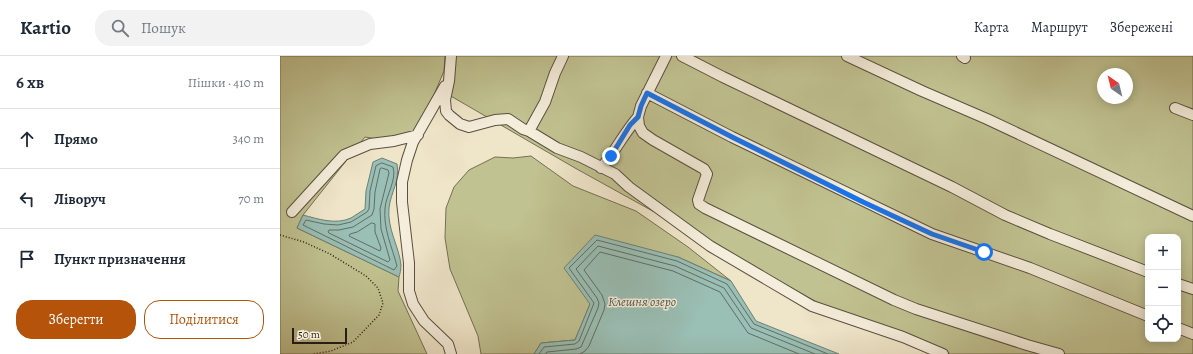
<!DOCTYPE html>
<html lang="uk">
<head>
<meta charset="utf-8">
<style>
	:root { --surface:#fff; --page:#f2f2f3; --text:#1f2937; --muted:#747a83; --line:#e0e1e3; --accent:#b45309 }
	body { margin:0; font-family:Alegreya,serif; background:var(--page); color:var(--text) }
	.controls { position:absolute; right:12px; bottom:12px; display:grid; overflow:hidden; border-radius:8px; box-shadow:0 2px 10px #0003 }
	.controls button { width:36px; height:36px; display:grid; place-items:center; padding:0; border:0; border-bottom:1px solid var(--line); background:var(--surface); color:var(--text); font:20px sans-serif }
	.compass { position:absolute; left:817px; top:12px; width:36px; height:36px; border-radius:50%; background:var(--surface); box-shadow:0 2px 10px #0003; rotate:325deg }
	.scale { position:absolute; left:12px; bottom:10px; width:55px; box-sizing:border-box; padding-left:4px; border:2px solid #281e14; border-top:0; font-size:11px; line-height:14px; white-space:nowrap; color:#281e14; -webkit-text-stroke:3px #f5eedc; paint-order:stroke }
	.stop { position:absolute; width:12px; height:12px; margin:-9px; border:3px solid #1a73e8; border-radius:50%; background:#fff }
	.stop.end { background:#1a73e8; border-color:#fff; box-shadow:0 1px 4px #0008 }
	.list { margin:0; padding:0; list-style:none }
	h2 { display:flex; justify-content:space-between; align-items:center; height:52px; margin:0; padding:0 16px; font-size:17px }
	h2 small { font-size:13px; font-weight:400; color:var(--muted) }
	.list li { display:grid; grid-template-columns:26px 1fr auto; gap:12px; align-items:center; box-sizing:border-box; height:60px; padding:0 16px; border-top:1px solid var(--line) }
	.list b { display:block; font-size:15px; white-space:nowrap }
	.list em { font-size:13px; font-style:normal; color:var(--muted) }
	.actions { display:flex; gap:8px; padding:12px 16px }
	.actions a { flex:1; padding:9px 0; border:1px solid var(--accent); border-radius:16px; text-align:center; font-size:14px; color:var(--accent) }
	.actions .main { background:var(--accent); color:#fff }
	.icon { flex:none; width:22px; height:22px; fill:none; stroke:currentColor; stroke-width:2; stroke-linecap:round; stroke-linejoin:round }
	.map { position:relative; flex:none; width:913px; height:298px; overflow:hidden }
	header { display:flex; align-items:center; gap:24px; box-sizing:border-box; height:56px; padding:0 20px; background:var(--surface); border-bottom:1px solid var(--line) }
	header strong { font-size:19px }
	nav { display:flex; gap:22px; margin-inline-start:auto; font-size:14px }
	.search { width:280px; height:36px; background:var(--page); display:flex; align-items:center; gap:10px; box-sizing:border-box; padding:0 14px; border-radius:16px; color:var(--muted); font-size:15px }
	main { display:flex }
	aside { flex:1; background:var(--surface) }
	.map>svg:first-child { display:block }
	.green { fill:#c1c291; stroke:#747052; fill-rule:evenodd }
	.water { fill:#9abfb5; stroke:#6c7f75 }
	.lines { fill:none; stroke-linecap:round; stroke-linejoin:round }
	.shore { stroke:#616e64; stroke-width:1 }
	.minor-casing { stroke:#5a5041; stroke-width:12 }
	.path { stroke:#281e14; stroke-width:1.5; stroke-dasharray:1 2; stroke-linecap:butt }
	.minor { stroke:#f5eedc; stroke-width:10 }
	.route { stroke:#1a73e8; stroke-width:5 }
	.labels { text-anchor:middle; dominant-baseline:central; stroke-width:3; stroke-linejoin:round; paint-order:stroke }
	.water-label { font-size:13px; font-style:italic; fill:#50564c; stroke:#f5eedc }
</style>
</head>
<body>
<header>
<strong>Kartio</strong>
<div class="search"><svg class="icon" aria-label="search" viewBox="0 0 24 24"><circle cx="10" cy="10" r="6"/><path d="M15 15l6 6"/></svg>Пошук</div>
<nav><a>Карта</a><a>Маршрут</a><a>Збережені</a></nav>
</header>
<main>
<aside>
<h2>6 хв<small>Пішки · 410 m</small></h2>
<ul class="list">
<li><svg class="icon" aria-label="ahead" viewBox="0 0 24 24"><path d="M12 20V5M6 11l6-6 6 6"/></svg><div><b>Прямо</b></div><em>340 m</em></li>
<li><svg class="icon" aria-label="left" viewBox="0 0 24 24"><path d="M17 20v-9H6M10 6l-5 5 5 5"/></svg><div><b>Ліворуч</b></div><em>70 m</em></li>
<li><svg class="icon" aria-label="arrive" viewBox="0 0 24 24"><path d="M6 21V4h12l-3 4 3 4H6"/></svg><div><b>Пункт призначення</b></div></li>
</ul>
<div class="actions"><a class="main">Зберегти</a><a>Поділитися</a></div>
</aside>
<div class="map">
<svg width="913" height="298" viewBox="0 0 913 298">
	<rect width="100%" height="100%" fill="#efe5c9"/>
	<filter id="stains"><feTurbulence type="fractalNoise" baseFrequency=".005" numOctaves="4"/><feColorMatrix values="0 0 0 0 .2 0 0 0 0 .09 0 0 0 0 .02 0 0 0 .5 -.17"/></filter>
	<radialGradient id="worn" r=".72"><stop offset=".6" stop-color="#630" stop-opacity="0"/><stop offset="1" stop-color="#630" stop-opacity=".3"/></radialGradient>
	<path class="green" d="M0,0h165l-1,15 -25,59 -37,10 -17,-3 -62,78 -6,13 102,49 -1,14 29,63h-147z
		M173,0h740v298h-242l-91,-28 -285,-158 -126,-73zM823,18h24v24h-24zM868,181h30v102h-30z
		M251,100l42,30 63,25 52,36 43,34 -53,-24 -88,47 -15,36 -34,3 -7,11h-53l-3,-18 -28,-67 -5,-31 1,-30 8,-21 15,-17 26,-13 18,1z"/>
	<path class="water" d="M102,102l15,6c3,18 -6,27 -8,44 -2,21 10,38 12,57 0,4 -1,9 -2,12l-102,-49 6,-13c15,4 33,10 48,3 5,-3 9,-6 14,-9l1,-18 7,-29z
		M315,179l83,22 53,24 25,40 83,33h-305l7,-11 34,-3 15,-36 -26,-36z"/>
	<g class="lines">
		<path class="shore" d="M102,107l11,4c4,13 -7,28 -8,41 -2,20 7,39 12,58l-3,4 -91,-45 3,-5 18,4 14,1 13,-3 16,-10 2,-3 1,-18 6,-25z
			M102,112l6,2 1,3 -9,36 1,20 9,31 -2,2 -59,-29 -1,-1 1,-2h10l14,-3 19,-12 2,-6 1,-17 5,-23z
			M92,167l3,1v8l6,16 -1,3 -31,-15 1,-2 7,-2z
			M259,298l5,-7 31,-3 4,-3 15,-38 -25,-35 28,-28 80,21 50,23 27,40 74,30
			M265,298l2,-2 29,-3 5,-2 17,-39 1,-5 -2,-5 -21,-29 22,-23 77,20 49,22 27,40 64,26
			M300,298l5,-3 4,-5 15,-36 1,-6 -3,-9 -18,-25 16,-18 73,19 47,21 28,41 51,21"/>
		<g class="minor-casing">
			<path id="minor" d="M171,0l-2,25 -4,19 1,11 3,4 11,9 9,3 26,-7 13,-1 15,10 6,2 28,17 24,9 34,17 14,13 81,59 102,60 91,31 40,17
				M386,0l-25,50 -3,11 1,9 4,7 10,7 51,29 3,5 -9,26 1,4 6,4 189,92 22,9 111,36 32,9
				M402,0l41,21 229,110 53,28 45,19 98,38
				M567,0l75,35 65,28 206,97
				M682,0l3,2
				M165,30l-32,56 -6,18 -5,22v20l7,61v28l4,13 11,17 24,23 3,10
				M367,37l85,44 200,97 98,34 118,48
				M895,52l18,7
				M249,75l16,-29 10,-29 8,-17
				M321,112c14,-16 23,-35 37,-51
				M12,156l52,-57 26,-11 24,-3 24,-6
				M898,228l15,5
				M898,272l15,6"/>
		</g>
		<path class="path" d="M0,179l24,7 26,12 36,22 12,12 5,15 -4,12 -26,27 -22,9 -18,3"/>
		<use href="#minor" class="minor"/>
	</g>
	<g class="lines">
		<path class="route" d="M331,100l19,-31 8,-8 3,-11 6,-13 85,44 131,65 69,32 52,18"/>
	</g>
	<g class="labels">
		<g class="water-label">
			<text x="362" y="245">Клешня озеро</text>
		</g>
	</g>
	<rect width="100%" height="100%" filter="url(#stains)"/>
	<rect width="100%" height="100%" fill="url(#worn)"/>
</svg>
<div class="controls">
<button>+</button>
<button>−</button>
<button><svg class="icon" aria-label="locate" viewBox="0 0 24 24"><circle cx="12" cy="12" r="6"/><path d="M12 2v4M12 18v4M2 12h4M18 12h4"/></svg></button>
</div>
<svg class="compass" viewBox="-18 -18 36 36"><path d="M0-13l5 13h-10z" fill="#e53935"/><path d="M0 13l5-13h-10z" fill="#747a83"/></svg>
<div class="scale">50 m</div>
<div class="stop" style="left:704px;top:196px"></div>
<div class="stop end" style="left:331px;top:100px"></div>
</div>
</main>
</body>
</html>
